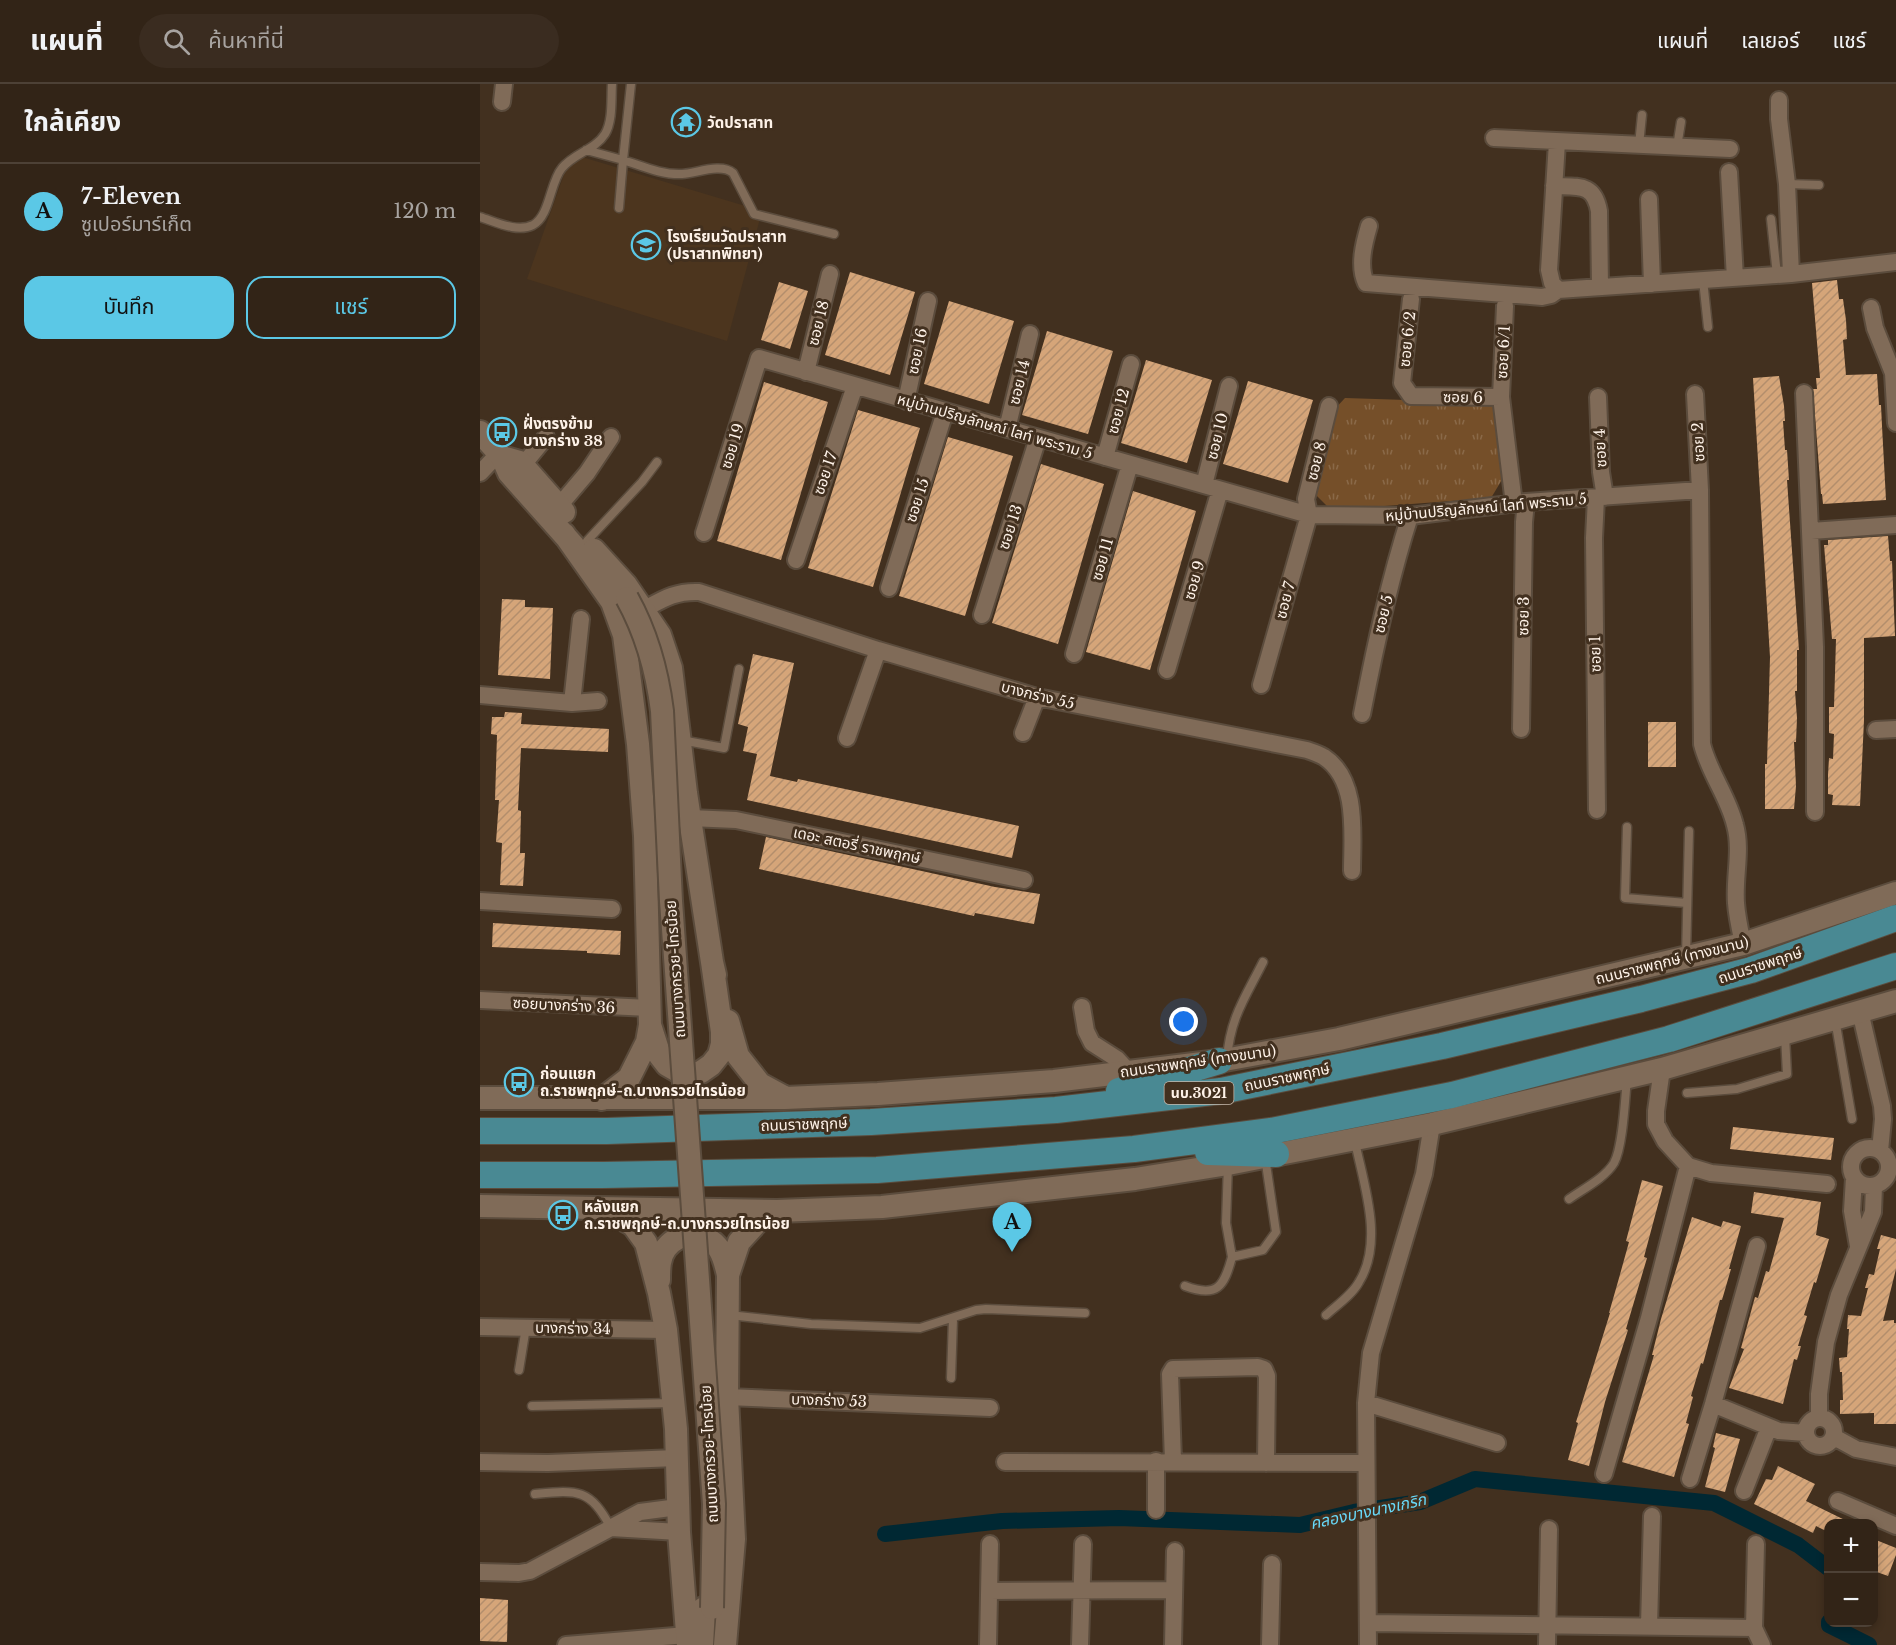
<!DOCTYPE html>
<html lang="th">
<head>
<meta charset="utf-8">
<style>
	:root { --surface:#322417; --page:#3a2c20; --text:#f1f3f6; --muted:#a8a4a1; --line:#4d4136; --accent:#5bc8e6 }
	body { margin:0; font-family:"Libre Baskerville","Noto Sans Thai",serif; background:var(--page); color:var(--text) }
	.controls { position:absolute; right:18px; bottom:18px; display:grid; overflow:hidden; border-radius:12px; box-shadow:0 3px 9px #0003 }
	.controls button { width:54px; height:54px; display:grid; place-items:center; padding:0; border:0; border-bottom:2px solid var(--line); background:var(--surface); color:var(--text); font:30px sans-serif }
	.you { position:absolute; left:704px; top:938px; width:21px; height:21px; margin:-15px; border:4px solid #fff; border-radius:50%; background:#1a73e8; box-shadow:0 0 0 9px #1a73e833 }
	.badge { display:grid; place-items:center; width:39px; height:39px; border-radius:50%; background:var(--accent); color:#111; font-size:20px; font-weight:700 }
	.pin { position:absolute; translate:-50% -50px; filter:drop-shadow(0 2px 3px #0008) }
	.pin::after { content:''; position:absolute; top:32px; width:21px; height:18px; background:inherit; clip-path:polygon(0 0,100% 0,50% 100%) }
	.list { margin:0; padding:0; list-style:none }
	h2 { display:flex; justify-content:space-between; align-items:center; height:78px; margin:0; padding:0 24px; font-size:26px }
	h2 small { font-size:20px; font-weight:400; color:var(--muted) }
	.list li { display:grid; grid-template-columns:39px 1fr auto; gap:18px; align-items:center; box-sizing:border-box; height:96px; padding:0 24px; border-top:2px solid var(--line) }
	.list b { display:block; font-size:22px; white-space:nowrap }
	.list p { margin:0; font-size:20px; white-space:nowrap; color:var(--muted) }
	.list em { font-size:20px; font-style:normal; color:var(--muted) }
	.actions { display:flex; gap:12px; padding:18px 24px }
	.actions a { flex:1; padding:14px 0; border:2px solid var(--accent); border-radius:18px; text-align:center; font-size:21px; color:var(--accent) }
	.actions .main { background:var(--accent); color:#111 }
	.icon { flex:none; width:33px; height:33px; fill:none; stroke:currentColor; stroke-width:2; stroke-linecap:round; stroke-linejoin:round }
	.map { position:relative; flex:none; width:1416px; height:1561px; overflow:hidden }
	header { display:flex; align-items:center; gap:36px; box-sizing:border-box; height:84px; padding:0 30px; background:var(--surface); border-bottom:2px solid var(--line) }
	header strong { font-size:28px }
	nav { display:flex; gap:33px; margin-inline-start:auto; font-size:21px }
	.search { width:420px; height:54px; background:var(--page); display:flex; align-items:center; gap:15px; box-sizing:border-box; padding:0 21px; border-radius:33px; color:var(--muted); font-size:22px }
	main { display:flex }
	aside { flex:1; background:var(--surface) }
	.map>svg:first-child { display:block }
	.built { fill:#4c351e }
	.grass { fill:url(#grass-tufts) }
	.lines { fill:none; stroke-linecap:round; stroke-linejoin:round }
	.canal { stroke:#002833; stroke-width:16 }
	.building { fill:url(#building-hatch) }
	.service-casing { stroke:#5b4c3d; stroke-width:11 }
	.minor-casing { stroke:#5b4c3d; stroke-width:20 }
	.secondary-casing { stroke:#5b4c3d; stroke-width:26 }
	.primary-casing { stroke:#5b4c3d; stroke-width:28 }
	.service { stroke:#806b58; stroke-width:8 }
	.minor { stroke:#806b58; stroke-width:16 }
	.secondary { stroke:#806b58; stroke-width:22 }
	.primary { stroke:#498993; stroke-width:26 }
	.secondary-bridge-casing { stroke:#5b4c3d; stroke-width:26; stroke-linecap:butt }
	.secondary-bridge { stroke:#806b58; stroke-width:22 }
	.labels { text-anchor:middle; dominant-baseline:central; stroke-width:6; stroke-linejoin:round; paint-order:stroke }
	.shield { fill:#42301f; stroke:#c6b8ac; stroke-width:1.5 }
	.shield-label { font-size:14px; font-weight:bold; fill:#fef2e8 }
	.poi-label { font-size:15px; font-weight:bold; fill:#fef2e8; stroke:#42301f; text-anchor:start }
	.street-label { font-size:15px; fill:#fef2e8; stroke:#42301f }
	.water-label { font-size:16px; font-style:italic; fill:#68d9f9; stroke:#42301f }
</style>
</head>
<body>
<header>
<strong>แผนที่</strong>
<div class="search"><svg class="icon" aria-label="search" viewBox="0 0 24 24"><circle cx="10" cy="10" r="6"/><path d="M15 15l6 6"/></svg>ค้นหาที่นี่</div>
<nav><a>แผนที่</a><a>เลเยอร์</a><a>แชร์</a></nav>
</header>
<main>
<aside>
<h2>ใกล้เคียง<small></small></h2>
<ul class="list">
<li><span class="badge">A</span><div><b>7-Eleven</b><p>ซูเปอร์มาร์เก็ต</p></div><em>120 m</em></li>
</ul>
<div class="actions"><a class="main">บันทึก</a><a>แชร์</a></div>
</aside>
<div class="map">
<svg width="1416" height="1561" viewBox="0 0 1416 1561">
	<defs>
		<pattern id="grass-tufts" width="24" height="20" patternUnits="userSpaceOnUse" patternTransform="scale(1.5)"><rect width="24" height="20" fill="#754f29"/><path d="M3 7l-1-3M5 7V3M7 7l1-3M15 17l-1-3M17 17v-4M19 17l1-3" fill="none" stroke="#8a6948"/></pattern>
		<pattern id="building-hatch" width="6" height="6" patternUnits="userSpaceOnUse" patternTransform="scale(1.5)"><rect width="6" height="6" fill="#d5a579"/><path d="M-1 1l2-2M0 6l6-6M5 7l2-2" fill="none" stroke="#b38e6c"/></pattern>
	</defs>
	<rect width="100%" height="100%" fill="#42301f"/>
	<path class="built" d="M102,73l180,54 -35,130 -200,-62 40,-113z"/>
	<path class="grass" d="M865,314l152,5 6,75 -12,20 -160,12 -15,-15 17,-84z"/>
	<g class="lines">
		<path class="canal" d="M405,1450l117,-13 117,-3 181,7 54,-13 66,-10 55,-23 239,24 84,42 30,23
			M1349,1538v3l40,20"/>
	</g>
	<path class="building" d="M370,188l65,20 -25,83 -65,-20z
		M1357,196l2,19h4l3,21 1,19 -4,1 3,35 31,-1 2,31h2l1,21 4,74 -63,4 -1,-10h-1l-8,-105h4l-1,-11h4l-8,-95z
		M299,198l29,9 -18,58 -29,-9z
		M469,217l65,20 -25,83 -65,-20z
		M567,247l66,20 -25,83 -66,-19z
		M666,276l66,20 -25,83 -66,-20z
		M1299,292l5,30 1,15h-2l2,29h2l2,30h-2l12,170h-2v41h-2l2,27 -1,24h-2l2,44 -2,23h-29v-45h2l3,-107 -17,-279z
		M768,297l65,19 -25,83 -65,-19z
		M284,298l64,20 -47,158 -64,-19z
		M378,326l62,18 -47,159 -65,-19z
		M468,353l65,19 -48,160 -66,-20z
		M561,380l63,20 -46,160 -66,-21z
		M653,407l63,20 -46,159 -64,-18z
		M1408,452l2,25h2l3,75 -31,2v82l-4,86 -28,-1 1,-10 -5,-1v-19l1,-17 4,1 1,-25 -5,-1v-26h5l2,-68h-4l-8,-94h4v-5z
		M22,515l23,1v7l28,1 -3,71 -52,-4z
		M273,570l41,9 -24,113 27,6 1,-3 221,47 -7,32 -265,-58 10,-46 -14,-3 5,-24 -10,-3z
		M25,628l17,1 -1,11 88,5 -1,23 -87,-4 -3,62 3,1 -1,42h5l-2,33 -23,-1 2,-42 -6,-1 3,-42h-4l2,-65 -6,-1 1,-17h12z
		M1168,638h28v45h-28z
		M286,753l229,50 45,7 -6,30 -59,-11 -1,3 -215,-47z
		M13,839l128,8 -1,24 -33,-2v-2l-95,-4z
		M1253,1043l101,11 -3,22 -101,-11z
		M1162,1096l21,6 -19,71 3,1 -21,71 2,1 -23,72 -16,64 -21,-6 10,-37 -2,-1 34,-109h-1l10,-35 10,-36 -3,-1z
		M1274,1108l67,10 -5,33 13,4 -13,44 -2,-1 -10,33 3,1 -9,30h3l-4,14 -3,-1 -11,45 -54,-16 15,-39 -3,-1 14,-51 3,1 8,-27 3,1 15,-54 -33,-5z
		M1212,1133l29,10 2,-6 18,5 -12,43h2l-9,31h-2l-17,64 -2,-1 -10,33 2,1 -7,26 3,1 -15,53 -52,-15 32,-107h-2l9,-36z
		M1401,1151l15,4v30l-13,52 11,-1v3h2v101h-22v-11l-34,1v-14h3l-1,-28h-2l-1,-14 8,-1 2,-28h-2l1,-14 13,1 7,-28h-3l4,-14 5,1 6,-26h-3z
		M1236,1349l24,6 -15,53 -20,-5 10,-39 -2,-1z
		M1298,1382l37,18 -9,17 47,23h-25v8l-12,-6 -3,7 -59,-29 12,-25 6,1z
		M1396,1456l20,8v7l-8,21 -14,-5v-24z
		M0,1514l28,2 -1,42 -27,-1z"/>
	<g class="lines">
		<g class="service-casing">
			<path id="service" d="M1159,61l3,-30
				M1197,63l4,-25
				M106,66l37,10 8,-76
				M1307,100l32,1
				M139,124l4,-48c19,6 39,15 59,14 15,-1 39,-11 51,-1l21,41 80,20
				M0,133c16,5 37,16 53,8 17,-9 17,-43 29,-57 12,-15 33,-18 43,-34 8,-13 6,-35 7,-50
				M1291,135l6,56
				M1223,196l5,47
				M107,457l55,-59 15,-20
				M201,656l43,8 15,-79
				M1147,743l-2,71 62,5
				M1206,873l3,-126
				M1355,935l17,100
				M747,975c3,-41 18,-61 36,-97
				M1207,1009l50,-4 50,-15 -2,-38
				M748,1080l-2,59 6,34 31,-7 13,-18 -11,-75
				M1089,1115c14,-10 36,-21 45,-36 9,-16 11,-65 13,-85
				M705,1202c32,12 39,1 47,-29
				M249,1231l82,9 109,4 56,-18 10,-1 99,4
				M846,1231c11,-10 26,-20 33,-33 25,-40 5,-97 -4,-140
				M39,1286l7,-43
				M471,1294l2,-59
				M52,1322l141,-3
				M55,1410c42,-4 55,-6 76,34"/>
		</g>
		<g class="minor-casing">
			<path id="minor" d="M1299,16v19l8,65 4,90
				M22,18l2,-18
				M1014,54l236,11
				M1077,58l-8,128 3,13 6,7 233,-16 105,-12
				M1249,88l6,106
				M1074,102c25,1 40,-3 45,25l1,76
				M1169,115l3,85
				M889,142c-5,17 -11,40 -3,57l176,14 9,-2 7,-5
				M931,215l-9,84 9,13 90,1 13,107
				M1391,224l4,20 18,45 3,50
				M326,288l24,-98
				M1324,309l11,254v165
				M1215,310l5,96
				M1021,313l4,-91
				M1118,313l3,75 4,25
				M426,317l22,-100
				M527,345l23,-95
				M625,373l26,-93
				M43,381l23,-28
				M0,389l19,-20
				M724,401l25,-99
				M1116,414l-2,40 3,272
				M79,422l28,-33 24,-36
				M1331,447l85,-6
				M224,449l55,-175 550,157 101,1 116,-14 174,-12 2,254c7,29 26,52 33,81 7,25 -1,52 1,78 1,14 4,27 7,41
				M316,476l59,-174
				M409,504l56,-176
				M163,526c20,-11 32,-19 56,-18l179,58 159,47 270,53c6,2 12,4 17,7 35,23 28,78 28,114
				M502,531l56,-177
				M594,570l56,-190
				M687,586l53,-180
				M781,601l48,-170 -3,-16 23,-93
				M0,611l92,8 26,-2
				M92,619l9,-84
				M882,630c13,-67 27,-133 48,-198
				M1041,645l3,-207 2,-20
				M1396,646l20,-1
				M543,649l14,-36
				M367,654l31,-88
				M210,734l46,2 288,60
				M0,817l132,8
				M0,916l169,8
				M602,923l4,24 6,12 25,16 12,13
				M1380,927l22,95 1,13 -3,32
				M1182,985l-6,42v13l9,17 23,25 23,7 116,11
				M1371 1083a19 19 0 1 1 38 0a19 19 0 1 1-38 0Z
				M1374,1094l-2,33 6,35
				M0,1243l186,3
				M247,1313l263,11
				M886,1319l131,40
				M1233,1320l66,27 27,2
				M1326 1348a14 14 0 1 1 28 0a14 14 0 1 1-28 0Z
				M1339,1334v-24l7,-52 13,-47 34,-83 1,-26
				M1354,1353l22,12 40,8
				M676,1377v49
				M693,1377l-3,-87 3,-5 85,-2 6,2 3,7 -1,87
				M0,1378l68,1 129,-5
				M525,1378l360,1
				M1124,1390l45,-156 39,-152
				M1210,1395l23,-75 44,-158
				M1264,1407l25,-64
				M1358,1417l58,25
				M134,1442l26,-14 38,-5
				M1276,1460l-2,84 8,17
				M0,1488l39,1 11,-2 81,-43 68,4
				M509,1507l185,-1
				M889,1539l385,5
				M1169,1542l3,-110
				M86,1561l121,-10
				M508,1561l2,-101
				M600,1561l3,-101
				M693,1561l2,-94
				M790,1561l2,-81
				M888,1561l-2,-242 5,-50 53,-179 8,-50
				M1067,1561l2,-116"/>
		</g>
		<g class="secondary-casing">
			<path id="secondary" d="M0,348l22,25 7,16 65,73
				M22,373l18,5 44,50
				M84,450l48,68 12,33 14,109 7,92 5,189 10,31 7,9 14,8 12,1 8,-2 10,-7 8,-10 3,-11v-12l-10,-70
				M114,466l32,35 34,50 11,33 15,125 26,169 3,13
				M248,937l10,35 22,28 24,13
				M0,1014h305l93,-4 176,-13 165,-20 120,-22 404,-95 153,-51
				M122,1015l27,-21 18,-36 3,-17
				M0,1122l297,5 105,-4 253,-28 93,-15 204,-40 230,-55 234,-68
				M125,1125l28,16 13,18 13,50 7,37 10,99 3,103 9,113
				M179,1196c0,-11 0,-23 7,-32 13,-17 40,-18 53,1 5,8 7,17 9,26
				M222,1561l2,-37
				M245,1561l9,-106 -7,-142 1,-122 11,-33 21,-23 17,-8"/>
		</g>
		<g class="primary-casing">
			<path id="primary" d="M639,1007l100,-30
				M0,1047h127l264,-9 185,-12 165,-19 221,-45 199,-47 110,-29 145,-52
				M728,1068l68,2
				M0,1091h123l274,-5 257,-21 137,-18 181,-36 217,-56 227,-73"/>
		</g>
		<use href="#service" class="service"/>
		<use href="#minor" class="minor"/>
		<use href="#secondary" class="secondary"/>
		<use href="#primary" class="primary"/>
		<g class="secondary-bridge-casing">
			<path id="secondary-bridge" d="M147,514c20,36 30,73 35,113l9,190 43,603 -2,104"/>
		</g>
		<use href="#secondary-bridge" class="secondary-bridge"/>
	</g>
	<defs>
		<g id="temple-ring" transform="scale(1.5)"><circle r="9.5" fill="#42301f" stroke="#5bc8e6" stroke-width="1.5"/><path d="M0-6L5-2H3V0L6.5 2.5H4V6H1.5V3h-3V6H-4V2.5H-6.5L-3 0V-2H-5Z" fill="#5bc8e6"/></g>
		<g id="school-ring" transform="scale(1.5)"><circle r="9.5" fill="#42301f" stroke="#5bc8e6" stroke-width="1.5"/><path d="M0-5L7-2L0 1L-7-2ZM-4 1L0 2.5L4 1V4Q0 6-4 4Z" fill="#5bc8e6"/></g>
		<g id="bus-ring" transform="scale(1.5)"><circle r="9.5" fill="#42301f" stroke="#5bc8e6" stroke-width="1.5"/><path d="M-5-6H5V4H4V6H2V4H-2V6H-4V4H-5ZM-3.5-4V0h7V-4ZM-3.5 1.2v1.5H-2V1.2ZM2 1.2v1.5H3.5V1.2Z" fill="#5bc8e6"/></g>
	</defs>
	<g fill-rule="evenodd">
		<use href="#temple-ring" x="206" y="38"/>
		<use href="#school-ring" x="166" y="161"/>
		<use href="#bus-ring" x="22" y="348"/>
		<use href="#bus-ring" x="39" y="998"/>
		<use href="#bus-ring" x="83" y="1131"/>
	</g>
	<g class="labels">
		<rect class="shield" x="684.5" y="998" width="69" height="22" rx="4.5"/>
		<g class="shield-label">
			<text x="719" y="1009">นบ.3021</text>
		</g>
		<g class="poi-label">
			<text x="227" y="38">วัดปราสาท</text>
			<text x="187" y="152">โรงเรียนวัดปราสาท<tspan x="187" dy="17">(ปราสาทพิทยา)</tspan></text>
			<text x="43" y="339">ฝั่งตรงข้าม<tspan x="43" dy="17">บางกร่าง 38</tspan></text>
			<text x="60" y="989">ก่อนแยก<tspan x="60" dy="17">ถ.ราชพฤกษ์-ถ.บางกรวยไทรน้อย</tspan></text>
			<text x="104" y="1122">หลังแยก<tspan x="104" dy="17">ถ.ราชพฤกษ์-ถ.บางกรวยไทรน้อย</tspan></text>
		</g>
		<g class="street-label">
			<text transform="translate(338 239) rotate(-76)">ซอย 18</text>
			<text transform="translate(927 255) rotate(-84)">ซอย 6/2</text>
			<text transform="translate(437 267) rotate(-78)">ซอย 16</text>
			<text transform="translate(1023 268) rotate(-87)">ซอย 6/1</text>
			<text transform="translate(539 298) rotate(-76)">ซอย 14</text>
			<text transform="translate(983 313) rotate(1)">ซอย 6</text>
			<text transform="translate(638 327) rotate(-75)">ซอย 12</text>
			<text transform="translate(515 342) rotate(16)">หมู่บ้านปริญลักษณ์ ไลท์ พระราม 5</text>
			<text transform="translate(737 352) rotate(-76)">ซอย 10</text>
			<text transform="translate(1218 358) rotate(-93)">ซอย 2</text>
			<text transform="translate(252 362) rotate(-73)">ซอย 19</text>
			<text transform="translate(1120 364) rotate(-93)">ซอย 4</text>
			<text transform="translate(836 377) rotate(-76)">ซอย 8</text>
			<text transform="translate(345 389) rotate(-71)">ซอย 17</text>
			<text transform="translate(437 416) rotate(-72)">ซอย 15</text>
			<text transform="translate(1006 423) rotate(-5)">หมู่บ้านปริญลักษณ์ ไลท์ พระราม 5</text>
			<text transform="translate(530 443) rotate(-72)">ซอย 13</text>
			<text transform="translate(622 475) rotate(-74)">ซอย 11</text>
			<text transform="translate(714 496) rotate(-74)">ซอย 9</text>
			<text transform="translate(805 516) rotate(-75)">ซอย 7</text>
			<text transform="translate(903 530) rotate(-76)">ซอย 5</text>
			<text transform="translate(1043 532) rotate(-89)">ซอย 3</text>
			<text transform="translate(1115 570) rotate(-91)">ซอย 1</text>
			<text transform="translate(558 611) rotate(14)">บางกร่าง 55</text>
			<text transform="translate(377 761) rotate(12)">เดอะ สตอรี่ ราชพฤกษ์</text>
			<text transform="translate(1192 876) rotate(-14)">ถนนราชพฤกษ์ (ทางขนาน)</text>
			<text transform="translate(1280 881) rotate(-18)">ถนนราชพฤกษ์</text>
			<text transform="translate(195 885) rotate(-94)">ถนนบางกรวย-ไทรน้อย</text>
			<text transform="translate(84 921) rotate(3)">ซอยบางกร่าง 36</text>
			<text transform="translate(718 977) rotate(-8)">ถนนราชพฤกษ์ (ทางขนาน)</text>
			<text transform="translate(807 993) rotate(-12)">ถนนราชพฤกษ์</text>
			<text transform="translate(324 1040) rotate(-2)">ถนนราชพฤกษ์</text>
			<text transform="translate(93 1244) rotate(1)">บางกร่าง 34</text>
			<text transform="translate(349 1316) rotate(2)">บางกร่าง 53</text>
			<text transform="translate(229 1370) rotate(-93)">ถนนบางกรวย-ไทรน้อย</text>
		</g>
		<g class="water-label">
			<text transform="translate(888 1427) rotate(-12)">คลองบางนางเกริก</text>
		</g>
	</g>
</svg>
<div class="controls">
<button>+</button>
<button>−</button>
</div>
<div class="you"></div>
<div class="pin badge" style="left:532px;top:1168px">A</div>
</div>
</main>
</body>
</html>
